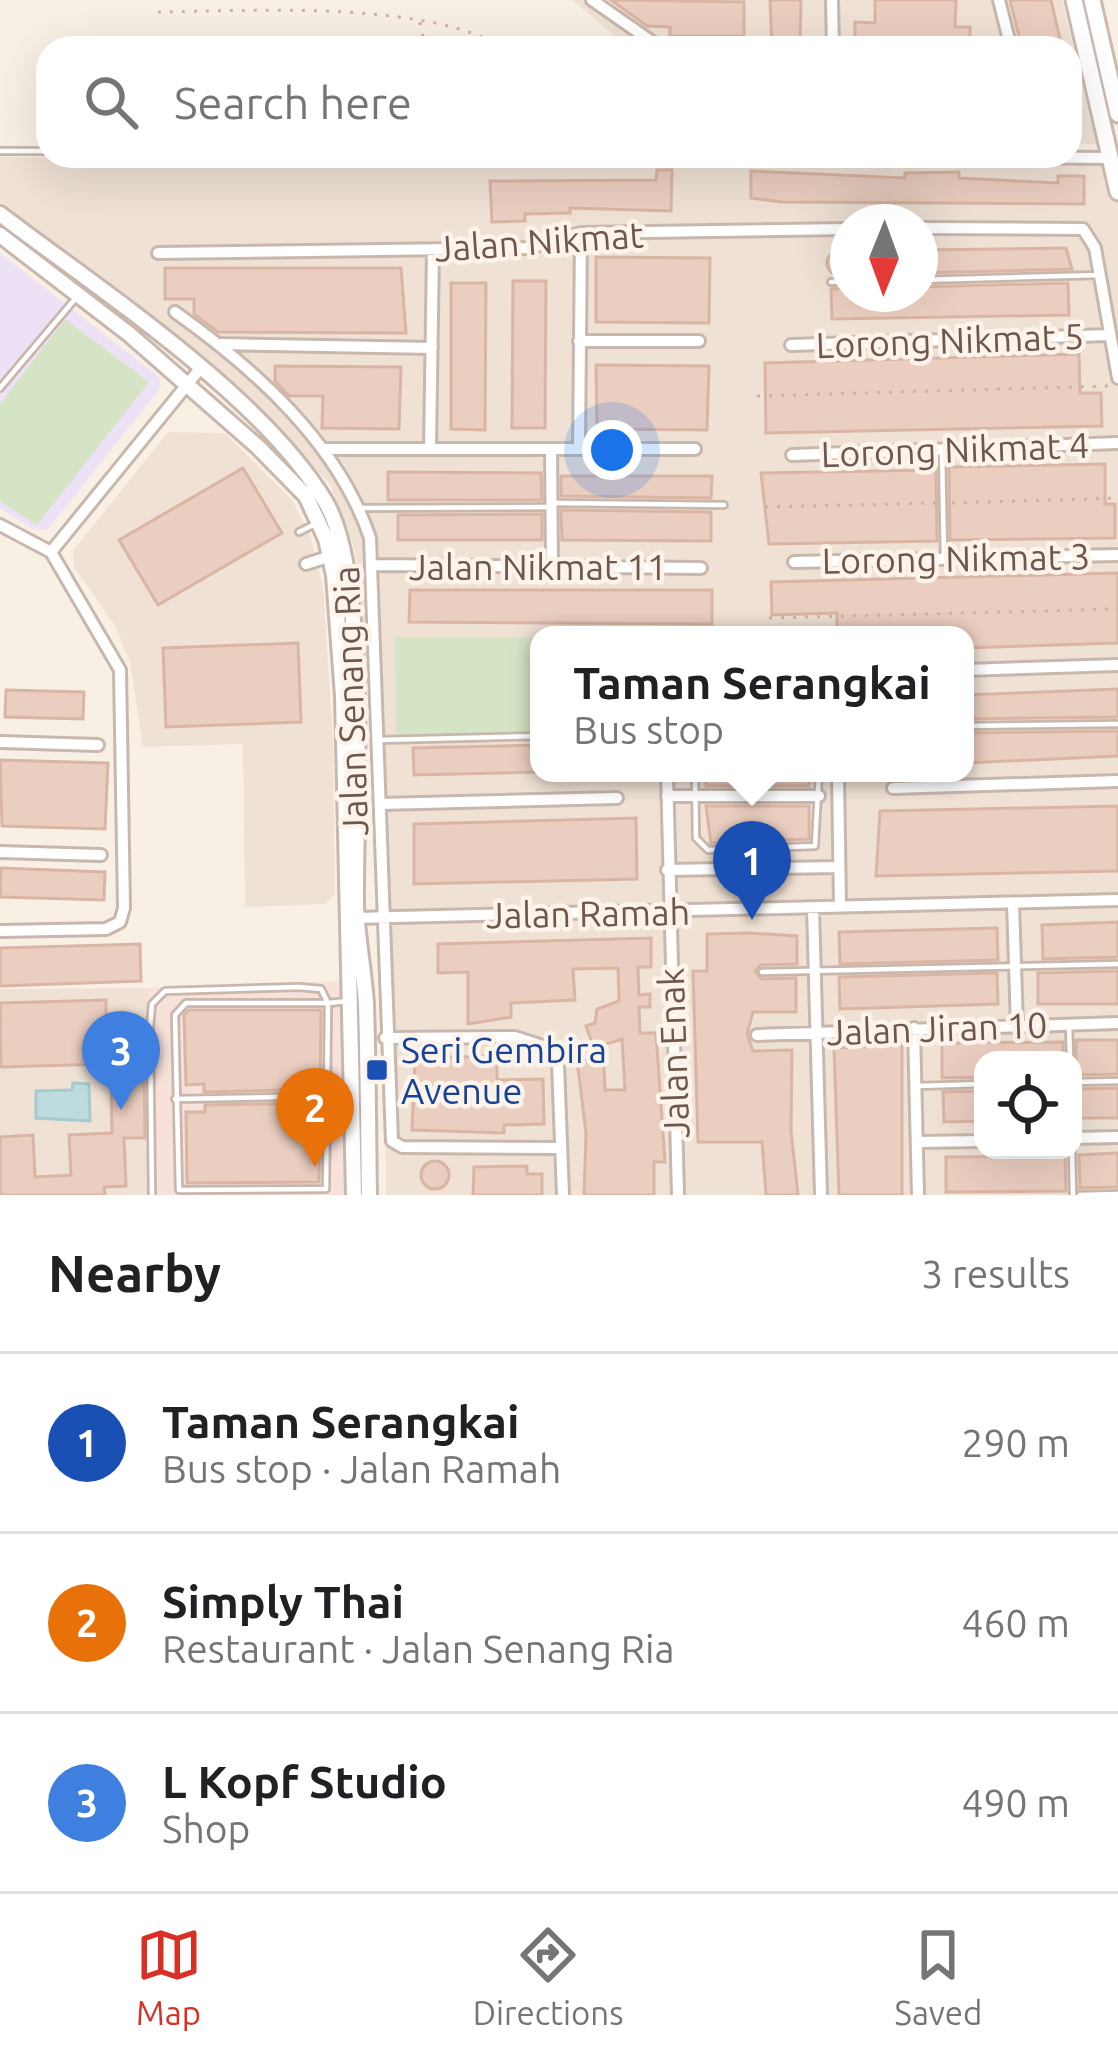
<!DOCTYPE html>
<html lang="en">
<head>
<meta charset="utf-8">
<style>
	:root { --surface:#fff; --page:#f6f6f6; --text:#202124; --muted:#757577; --line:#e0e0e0; --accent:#d93025 }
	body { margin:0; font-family:Ubuntu,sans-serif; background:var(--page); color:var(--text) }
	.controls { position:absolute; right:36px; bottom:36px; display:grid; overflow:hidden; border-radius:24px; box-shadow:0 12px 48px #0002 }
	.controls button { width:108px; height:108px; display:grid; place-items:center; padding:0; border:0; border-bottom:3px solid var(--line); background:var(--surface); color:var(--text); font:60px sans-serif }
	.compass { position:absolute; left:830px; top:204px; width:108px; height:108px; border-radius:50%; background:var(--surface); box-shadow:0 12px 48px #0002; rotate:181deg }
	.you { position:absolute; left:612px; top:450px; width:42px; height:42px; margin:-30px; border:9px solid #fff; border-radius:50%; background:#1a73e8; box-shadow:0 0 0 18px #1a73e833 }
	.badge { display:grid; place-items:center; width:78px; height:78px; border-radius:50%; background:var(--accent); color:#fff; font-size:39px; font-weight:700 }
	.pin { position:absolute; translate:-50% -99px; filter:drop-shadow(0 3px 6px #0008) }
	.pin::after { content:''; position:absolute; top:63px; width:42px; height:36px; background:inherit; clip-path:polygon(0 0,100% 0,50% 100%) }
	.popup { position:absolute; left:530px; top:626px; width:444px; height:156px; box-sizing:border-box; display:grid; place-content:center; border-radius:24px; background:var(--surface); filter:drop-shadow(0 3px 9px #0005); font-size:39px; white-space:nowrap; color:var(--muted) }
	.popup b { font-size:45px; color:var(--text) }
	.popup::after { content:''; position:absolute; left:50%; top:100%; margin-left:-24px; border:24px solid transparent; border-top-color:var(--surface) }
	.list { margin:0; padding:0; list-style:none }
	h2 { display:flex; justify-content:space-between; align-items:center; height:156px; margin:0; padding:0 48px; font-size:51px }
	h2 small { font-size:39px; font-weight:400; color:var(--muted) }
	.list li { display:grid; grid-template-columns:78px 1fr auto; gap:36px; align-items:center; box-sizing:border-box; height:180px; padding:0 48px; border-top:3px solid var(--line) }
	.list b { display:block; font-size:45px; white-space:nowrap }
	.list p { margin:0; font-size:39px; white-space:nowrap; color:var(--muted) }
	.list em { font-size:39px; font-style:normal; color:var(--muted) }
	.icon { flex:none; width:66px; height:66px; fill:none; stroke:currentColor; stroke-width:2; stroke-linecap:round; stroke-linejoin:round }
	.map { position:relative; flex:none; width:1118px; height:1195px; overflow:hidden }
	.search { position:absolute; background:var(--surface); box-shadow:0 12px 48px #0002; left:36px; right:36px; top:36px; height:132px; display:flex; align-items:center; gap:30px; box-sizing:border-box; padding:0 42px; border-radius:36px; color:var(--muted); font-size:45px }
	.sheet { height:696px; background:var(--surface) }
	nav { display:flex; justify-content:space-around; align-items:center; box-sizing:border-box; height:168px; border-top:3px solid var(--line); background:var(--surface); font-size:33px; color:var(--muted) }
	nav a { display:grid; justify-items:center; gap:6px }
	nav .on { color:var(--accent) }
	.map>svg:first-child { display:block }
	.residential { fill:#efe1d4; fill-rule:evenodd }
	.commercial { fill:#f7e1da }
	.education { fill:#ede2f5 }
	.green { fill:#d4e4c5 }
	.water { fill:#bcdcdf; stroke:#a4cbcf; stroke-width:3 }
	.building { fill:#eacec0; stroke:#dab5a3; stroke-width:3; fill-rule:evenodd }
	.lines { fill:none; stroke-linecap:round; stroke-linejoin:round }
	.service-casing { stroke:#c8b7ad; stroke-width:10 }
	.minor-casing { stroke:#c8b7ad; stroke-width:16 }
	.tertiary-casing { stroke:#c8b7ad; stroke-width:20 }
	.secondary-casing { stroke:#cdb9ae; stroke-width:21 }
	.path { stroke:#cfb2a4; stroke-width:3; stroke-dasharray:3 9; stroke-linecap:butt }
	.service { stroke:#fff; stroke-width:4.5 }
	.minor { stroke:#fff; stroke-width:10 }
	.tertiary { stroke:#fff; stroke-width:14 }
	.secondary { stroke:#fff; stroke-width:15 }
	.transit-dot { fill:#1a4fb4; stroke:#fcf4ea; stroke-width:4.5 }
	.labels { text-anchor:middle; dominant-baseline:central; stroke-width:9; stroke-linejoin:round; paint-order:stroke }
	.street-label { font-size:36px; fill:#6e574e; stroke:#fcf4ea }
	.transit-label { font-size:36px; fill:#164399; stroke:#fcf4ea; text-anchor:start }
</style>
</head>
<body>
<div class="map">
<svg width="1118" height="1195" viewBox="0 0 1118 1195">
	<rect width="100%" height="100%" fill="#f9f0e5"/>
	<path class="residential" d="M572,0h490l34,144h-26v-96h-441z
		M0,157l1112,1 6,36v1001h-732l-3,-277 -21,-317 -7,-50 -25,-67 -98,-103 -232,-169zM848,222h72v72h-72zM539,635h426v138h-426zM983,1060h90v90h-90z
		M168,432l57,1 67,67 18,35 13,51 10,155 2,153 -10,10 -80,3 -2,-163 -100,3 -13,-85 -16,-38 -40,-57 -1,-16z
		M147,988l1,207h-148v-206z"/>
	<path class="commercial" d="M345,981l3,214h-200l-1,-207z"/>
	<path class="education" d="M0,253l159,124 2,10 -113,142 -14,1 -34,-22z"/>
	<path class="green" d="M65,319l84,63 -112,143 -37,-24v-97z
		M395,637l144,1v93l-143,4z"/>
	<path class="water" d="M73,1083l16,1 1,37 -54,-3v-27l36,-1z"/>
	<path class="building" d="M611,0l133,2v34h-74v-9l-23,-1z
		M770,0h31l-1,48h-28z
		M875,0h81l-1,27h15v21h-115v-26l20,1z
		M1010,0h41l11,48h-40z
		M657,170h15l-1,41 -101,-3v5l-45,1v7l-33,1 -2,-41 166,-1z
		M751,171l154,7v-5l54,-1v6l99,5v-7h26v28l-303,-2 -30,-4z
		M1066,248l6,21 -152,4v-23z
		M827 263a12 12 0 1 1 24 0a12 12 0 1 1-24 0Z
		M596,257l114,1 -1,65 -113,-1z
		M165,268h236l5,65 -188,-1 -24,-18v-15h-29z
		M513,281h33l-1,147h-33z
		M451,283h35l-1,147 -34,-1z
		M1068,283l1,32 -237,4 -1,-30 17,-1v6h72v-7z
		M1079,354l1,39h21l1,33 -336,7 -1,-70z
		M596,365l113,1 -2,64 -110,-1z
		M275,366l126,1 -2,62 -77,-1 1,-32h-34l-14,-15z
		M1105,464v40h10v34l-165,2 -1,-73z
		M243,468l39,65 -124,72 -39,-65z
		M936,470l1,71 -168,3 -8,-71z
		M388,472l153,1 1,27h-154z
		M561,476h151l-1,22 -150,-2z
		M561,510l150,2v29l-149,-1z
		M542,514v26h-144v-25z
		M1118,573v70l-153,5v-13h-128v-22l-65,2 -1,-33z
		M410,590h302v34l-303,-2z
		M298,643l3,79 -135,5 -3,-79z
		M1118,689v28l-153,2v-24z
		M6,690l78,2 -1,27 -78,-2z
		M1118,731v25l-153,7v-30z
		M539,745v27l-125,3 -1,-27z
		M0,760l108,3 -3,66 -103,-3z
		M706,773h103v13h-103z
		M706,806h103v33l-98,4z
		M1118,806v65l-242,5 4,-65z
		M636,818l1,61 -223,5v-60z
		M1,868l104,4 -1,28 -104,-3z
		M1118,922v35l-75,2 -1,-34z
		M997,928l1,32 -158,4 -1,-32z
		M749,933l48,3v28l-36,1 -6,6 6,8 35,-1v34h-43l-6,22 6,17 39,-1 -1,81 7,64h-32l-4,-53h-64l-5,-171h14v-37z
		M651,938v29h-13l1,28 11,-1v13h-11l1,26h16l9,129h-11v33h-70l2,-62 -9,-73 21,-1 -12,-33 9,-3 2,-14 22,-8 -1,-33 -45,1 2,31 -64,3v14l-43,7v-52l-30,1v-29zM622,1039l3,51h-20l-2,-45z
		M140,944l1,37 -141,5v-38z
		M1118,971v33h-80v-31z
		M997,973l1,31 -158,5 -1,-32z
		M106,1000v14h10l1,38h-10v12l-106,3 -1,-64z
		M189,1010h132l-1,79 -116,3v-8l-18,1 -2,-70z
		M1076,1040h42v34l-42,1z
		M1063,1042v18h-80v17l-41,1v-35z
		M902,1045v150h-63l-5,-147z
		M497,1056v24l46,-1 1,45 -40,1v8l-92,-3 3,-72z
		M111,1074h33l1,64h-21l2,48 -22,1 1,8h-105v-58l33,-2 2,42 36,-2 -2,-40 43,-2z
		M1118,1088v30h-40l-1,-29z
		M983,1091v30l-39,1 -1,-30z
		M320,1103l-1,79 -132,1 -1,-71h19v-7z
		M1118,1153v34l-38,1 -1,-33z
		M1065,1156l1,35 -120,1v-35z
		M421 1175a14 14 0 1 1 28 0a14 14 0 1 1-28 0Z
		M527,1166v8h15v21h-69l1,-28z"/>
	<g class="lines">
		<g class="service-casing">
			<path id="service" d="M0,151h48
				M920,280l180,-5
				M831,282l17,-1
				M0,388l75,-89
				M942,451l2,108
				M556,503l168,2
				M360,508l191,-1
				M299,532l16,-8
				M965,726l153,-2
				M379,740l160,-4
				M695,773l1,65 12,12 107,-4 4,-73
				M762,972l356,-8
				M186,1003h142l-2,186 -147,1 -4,-175z
				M1069,1025l1,35
				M1073,1082l45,-1
				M917,1086l66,-2
				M175,1099l150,-3
				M1072,1150l1,45
				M152,1195l-2,-168 2,-23 13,-13 134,-4 22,2 7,14 20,-2
				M1080,1195l38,-1"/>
		</g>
		<g class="minor-casing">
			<path id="minor" d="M592,0l69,48
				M832,0l1,48
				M999,0l12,48
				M1070,77l4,1
				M874,156l238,2
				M920,228l163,1 12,19 23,130
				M158,253l370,-5 53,-15 267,-4
				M175,312c80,57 163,131 195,226l22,603 10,6 158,1
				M579,341h120
				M220,344l212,4
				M791,345l318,-10
				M326,449h369
				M430,449l3,-199
				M551,449l1,117
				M579,449l2,-216
				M792,455l326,-12
				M0,525l51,27 69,118 4,238 -4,14 -14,7 -106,2
				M51,552l148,-182
				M794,562l324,-7
				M306,564l31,-10
				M375,565l326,3
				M965,670l153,-5
				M0,742l98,3
				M667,773l11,422
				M838,773l2,134
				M893,788l225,-7
				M667,796h152
				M381,804l236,-6
				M0,852l101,3
				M667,870l172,-3
				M1013,903l4,123
				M813,908l8,287
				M354,918l764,-18
				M914,1028l4,167
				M757,1035l361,-12
				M385,1038l130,-1 34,11 9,16 5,131
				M1073,1138l45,-1
				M917,1142l66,-1"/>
		</g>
		<g class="tertiary-casing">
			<path id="tertiary" d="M0,214c100,76 261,181 325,287 45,75 30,309 31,404 1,33 8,66 10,99 2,64 2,128 3,191
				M0,235l129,99 129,113 48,49 20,43 8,36 9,121 11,499"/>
		</g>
		<g class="secondary-casing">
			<path id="secondary" d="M1074,0l44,192
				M1092,0l26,114"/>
		</g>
		<path class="path" d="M158,12c93,-1 268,-12 346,36
			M420,22l5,26
			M757,396l353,-10
			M952,503l166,-5
			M765,507l171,-4
			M769,618l349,-9"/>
		<use href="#service" class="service"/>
		<use href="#minor" class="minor"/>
		<use href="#tertiary" class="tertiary"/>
		<use href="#secondary" class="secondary"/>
	</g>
	<rect class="transit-dot" x="365" y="1058" width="24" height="24" rx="6"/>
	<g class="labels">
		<g class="street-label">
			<text transform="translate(539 241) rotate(-4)">Jalan Nikmat</text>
			<text transform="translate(950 340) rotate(-2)">Lorong Nikmat 5</text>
			<text transform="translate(955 449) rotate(-2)">Lorong Nikmat 4</text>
			<text transform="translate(956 558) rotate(-1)">Lorong Nikmat 3</text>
			<text x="538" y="566">Jalan Nikmat 11</text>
			<text transform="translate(350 701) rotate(-92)">Jalan Senang Ria</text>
			<text transform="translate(588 913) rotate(-1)">Jalan Ramah</text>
			<text transform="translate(937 1028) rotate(-2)">Jalan Jiran 10</text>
			<text transform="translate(673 1053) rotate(-92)">Jalan Enak</text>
		</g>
		<g class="transit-label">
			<text x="401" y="1049">Seri Gembira<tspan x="401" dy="41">Avenue</tspan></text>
		</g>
	</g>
</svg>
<div class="controls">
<button><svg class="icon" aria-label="locate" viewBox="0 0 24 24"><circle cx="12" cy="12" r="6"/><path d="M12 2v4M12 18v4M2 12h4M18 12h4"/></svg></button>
</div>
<svg class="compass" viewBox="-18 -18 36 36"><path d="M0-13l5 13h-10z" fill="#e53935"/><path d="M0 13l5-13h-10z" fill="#757577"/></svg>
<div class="you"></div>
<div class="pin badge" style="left:752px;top:920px;background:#1a4fb4">1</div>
<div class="popup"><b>Taman Serangkai</b>Bus stop</div>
<div class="pin badge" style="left:315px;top:1167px;background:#e8710a">2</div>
<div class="pin badge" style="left:121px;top:1110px;background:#3f7fe0">3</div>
<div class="search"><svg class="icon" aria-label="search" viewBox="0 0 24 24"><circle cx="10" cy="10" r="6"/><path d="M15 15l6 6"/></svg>Search here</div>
</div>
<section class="sheet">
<h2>Nearby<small>3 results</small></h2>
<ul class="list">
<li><span class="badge" style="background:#1a4fb4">1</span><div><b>Taman Serangkai</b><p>Bus stop · Jalan Ramah</p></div><em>290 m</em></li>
<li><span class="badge" style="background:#e8710a">2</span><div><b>Simply Thai</b><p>Restaurant · Jalan Senang Ria</p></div><em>460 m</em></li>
<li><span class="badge" style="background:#3f7fe0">3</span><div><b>L Kopf Studio</b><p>Shop</p></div><em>490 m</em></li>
</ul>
</section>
<nav>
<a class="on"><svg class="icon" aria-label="map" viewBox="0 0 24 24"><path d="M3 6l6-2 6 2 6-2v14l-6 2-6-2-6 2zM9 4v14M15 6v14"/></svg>Map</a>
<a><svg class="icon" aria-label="directions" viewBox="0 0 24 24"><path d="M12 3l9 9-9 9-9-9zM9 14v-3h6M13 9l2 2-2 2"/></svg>Directions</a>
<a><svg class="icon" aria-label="saved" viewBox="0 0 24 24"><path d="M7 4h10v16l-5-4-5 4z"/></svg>Saved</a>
</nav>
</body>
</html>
